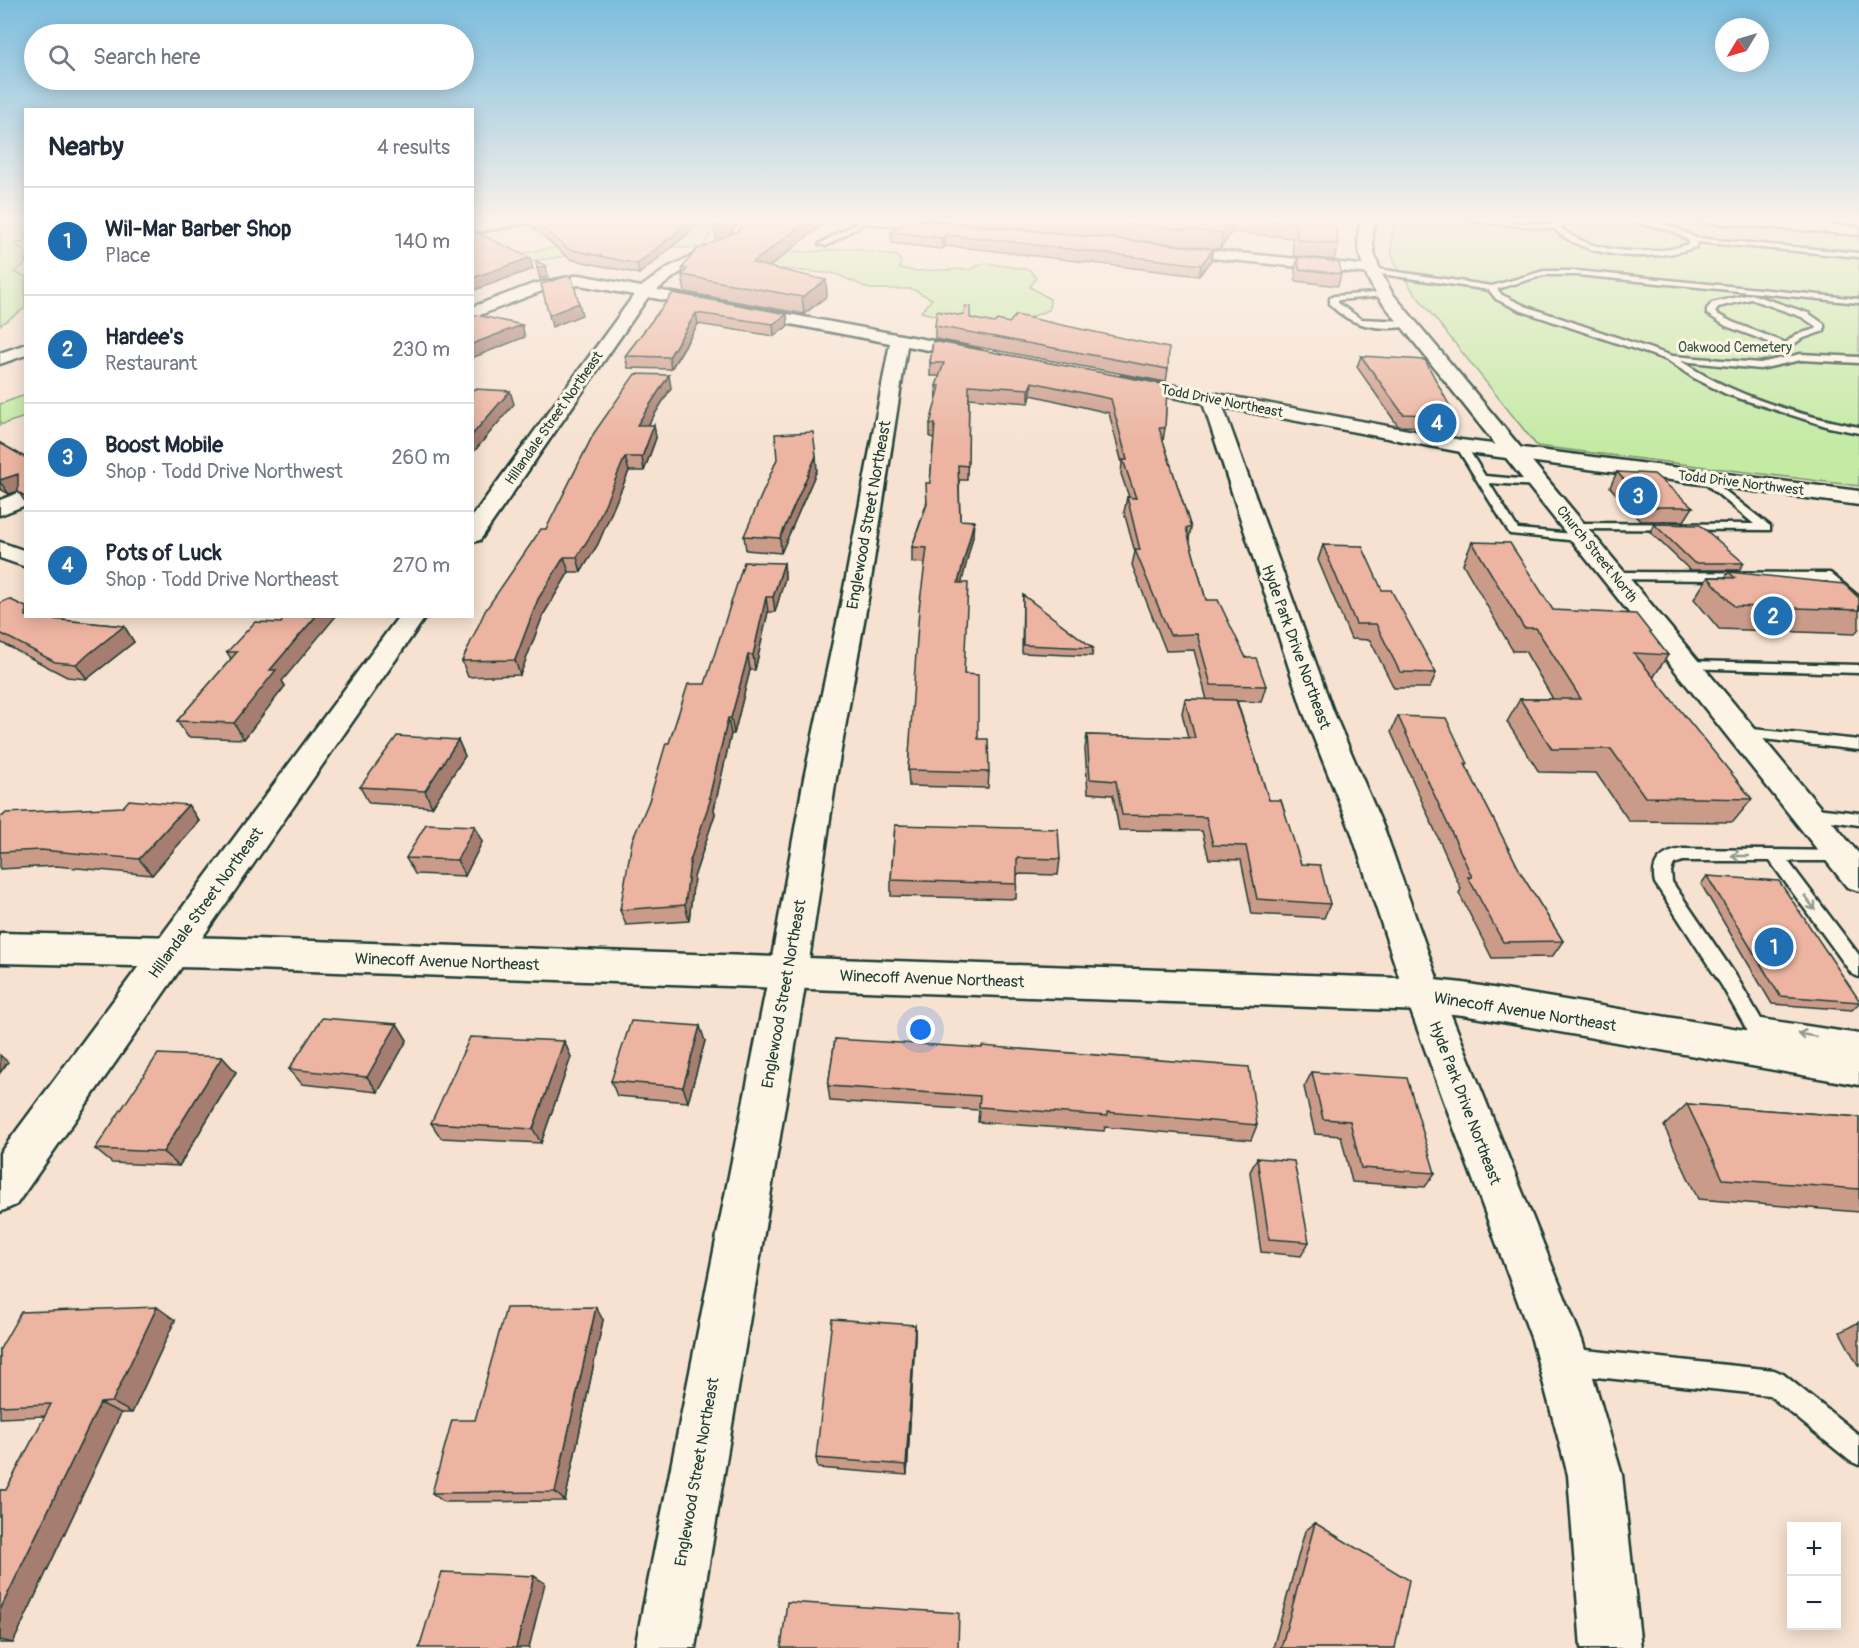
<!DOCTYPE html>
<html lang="en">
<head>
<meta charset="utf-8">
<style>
	:root { --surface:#fff; --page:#f6f6f7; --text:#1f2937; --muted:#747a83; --line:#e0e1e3; --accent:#1f6fb2 }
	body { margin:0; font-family:Pangolin,sans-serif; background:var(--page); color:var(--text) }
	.controls { position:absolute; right:18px; bottom:18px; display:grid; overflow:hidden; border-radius:0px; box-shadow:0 3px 15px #0003 }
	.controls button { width:54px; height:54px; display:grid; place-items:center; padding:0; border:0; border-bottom:2px solid var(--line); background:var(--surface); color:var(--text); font:30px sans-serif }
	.compass { position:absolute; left:1715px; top:18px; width:54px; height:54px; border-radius:50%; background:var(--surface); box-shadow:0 3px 15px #0003; rotate:232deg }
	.you { position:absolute; left:921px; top:1030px; width:21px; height:21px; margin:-15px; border:4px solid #fff; border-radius:50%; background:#1a73e8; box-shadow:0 0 0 9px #1a73e833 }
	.badge { display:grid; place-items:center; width:39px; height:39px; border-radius:50%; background:var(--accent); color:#fff; font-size:20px; font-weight:700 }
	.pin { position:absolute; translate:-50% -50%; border:3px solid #fff; box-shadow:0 2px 6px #0006 }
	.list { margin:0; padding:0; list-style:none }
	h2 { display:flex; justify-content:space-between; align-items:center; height:78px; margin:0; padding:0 24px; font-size:26px }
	h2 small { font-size:20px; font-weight:400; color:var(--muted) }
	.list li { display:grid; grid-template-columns:39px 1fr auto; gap:18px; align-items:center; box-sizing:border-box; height:108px; padding:0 24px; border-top:2px solid var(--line) }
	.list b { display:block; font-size:22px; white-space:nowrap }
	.list p { margin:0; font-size:20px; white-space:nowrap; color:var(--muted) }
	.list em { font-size:20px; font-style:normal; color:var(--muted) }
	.icon { flex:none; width:33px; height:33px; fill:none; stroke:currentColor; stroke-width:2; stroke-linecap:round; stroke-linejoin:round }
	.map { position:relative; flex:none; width:1859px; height:1648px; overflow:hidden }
	.search { position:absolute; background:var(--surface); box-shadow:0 3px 15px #0003; left:24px; top:24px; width:450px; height:66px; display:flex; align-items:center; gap:15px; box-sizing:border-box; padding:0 21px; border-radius:33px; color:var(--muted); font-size:22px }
	.panel { position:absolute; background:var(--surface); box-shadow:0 3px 15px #0003; left:24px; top:108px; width:450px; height:510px; border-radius:0px }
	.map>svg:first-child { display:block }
	.green { fill:#c4eaa4; stroke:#72946c; stroke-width:1.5 }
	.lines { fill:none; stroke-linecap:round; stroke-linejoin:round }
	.lane-casing { stroke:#1f3d34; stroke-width:5 }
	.street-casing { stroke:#1f3d34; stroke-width:5 }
	.secondary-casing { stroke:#1f3d34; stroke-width:5 }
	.lane { fill:#fcf5e5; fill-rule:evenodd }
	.street { fill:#fcf5e5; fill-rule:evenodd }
	.secondary { fill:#fcf5e5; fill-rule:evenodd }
	.wall { fill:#cb9b8a; stroke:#1f3d34; stroke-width:1.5 }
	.shaded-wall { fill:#a57e71; stroke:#1f3d34; stroke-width:1.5 }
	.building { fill:#ecb4a1; stroke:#1f3d34; stroke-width:1.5 }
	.oneway { stroke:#8e998c }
	.labels { text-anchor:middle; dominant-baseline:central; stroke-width:6; stroke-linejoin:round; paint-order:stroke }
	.far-park-label { font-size:14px; fill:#385745; stroke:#fcf5e5 }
	.far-street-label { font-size:14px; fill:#1f3d34; stroke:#fcf5e5 }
	.street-label { font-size:16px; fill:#1f3d34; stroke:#fcf5e5 }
</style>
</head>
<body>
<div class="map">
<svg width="1859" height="1648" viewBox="0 0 1859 1648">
	<rect width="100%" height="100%" fill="#f7e2d1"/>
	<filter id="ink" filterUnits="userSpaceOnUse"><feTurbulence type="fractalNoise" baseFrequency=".0167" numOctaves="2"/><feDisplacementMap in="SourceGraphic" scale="12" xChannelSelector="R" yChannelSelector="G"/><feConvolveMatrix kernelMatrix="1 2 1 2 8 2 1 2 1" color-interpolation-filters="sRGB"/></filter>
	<g filter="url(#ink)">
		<path class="green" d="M0,218h26l-1,24 -11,2 11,7v13l-11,9 11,3v32l-25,17z
			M1395,218h262l202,17v251l-322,-40 -124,-155c-21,-33 -27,-35 -18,-73z
			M669,222l44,6 -10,20 -72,-2 -158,24v-8l134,-24z
			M849,248l48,8 4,5 -1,7 15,3 55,-2 16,-6 44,7 6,8 -6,9 20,12 -1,11 -36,14h-44l-48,-12 11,-13 -20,-10h-42l-34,-15 -78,-7 21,-17 29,2z
			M25,395v22l-25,8v-21z"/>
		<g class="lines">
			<g class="lane-casing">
				<path id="lane" d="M866,218l5,1 -45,27 -7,-2z
					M1441,218l113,7 3,-4 20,-3 -17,9c30,27 92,30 129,17v-3l-16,-10 -55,-13c25,-3 56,7 77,20l164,15v4l-162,-15 -1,5c-42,15 -108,13 -142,-18z
					M1371,268l121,18 52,-15h33l282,28v4l-282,-28h-33l-47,14 5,6 23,11 147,50 88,7 41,-9 58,3v6l-58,-3 -41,9 -79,-8c52,35 117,54 178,66v6l-30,-6 -103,-33 -32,-16 -27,-18 -148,-50 -23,-11 -7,-9 -121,-18z
					M1388,292l-3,4 -47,4v3l23,16 46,2 3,5c-28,5 -60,1 -80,-22v-6l4,-2z
					M1751,294l57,19 16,11v7l-23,8 -14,10 -61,-23 -19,-12v-5l5,-6zM1751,299l51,18 15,10 -1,2 -21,6 -9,8 -54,-21 -17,-9 3,-6z
					M1457,444h8l20,32 58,5v4l-4,1 -50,-3 29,46 66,6 4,1v6l-78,-8 -54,-88z
					M1705,475l65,51v4l-196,-1 -6,-3 6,-3 180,1 -53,-44v-4z
					M1615,572l215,1 29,24v11l-5,-1 -27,-26 -216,-2v-6z
					M1687,661l172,4v8l-177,-5v-6z
					M1742,728l117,12v10l-122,-14 -3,-3z
					M1807,807l52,6v12l-58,-8 -2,-4z
					M1683,849l164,2 3,4 -3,4 -6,2h-53l71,94v22l-7,-3 -82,-113h-87l-9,3 -3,7 1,11 64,94 25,43 98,15v18l-87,-15 7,13 -3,6 -7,3 -7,-3 -40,-70 -67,-103c-5,-22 8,-31 28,-34z
					M1567,1348l207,22 9,4 76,61v30l-9,-4 -81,-66 -202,-21 -9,-4 -4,-9 4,-9z"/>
			</g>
			<g class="street-casing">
				<path id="street" d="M514,218h27l-7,4 -62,11v-8z
					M743,218h13l-18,27 -59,28 -22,17 320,59 9,5 -9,5 -70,-13 -39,253 -32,179 -29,196 -112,674h-60l134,-674 35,-196 38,-179 48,-256 -242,-46 -168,243 -8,2v-25l162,-222 -54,-10 -38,6 -70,27v-11l61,-23 47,-9 61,12 28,-20 59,-28z
					M848,218h44l57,5 7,4 -7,4 -94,-9z
					M1693,218h51l115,9v8l-159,-13z
					M1167,246l204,20 7,4 -7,4 -209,-21 -2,-3z
					M26,344v11l-26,9v-11z
					M1122,376l339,64 398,51v14l-398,-53 -238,-45 110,304 52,120 58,164 139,345 40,135 19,173h-60l-13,-173 -36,-135 -127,-345 -54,-164 -48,-120 -100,-308 -88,-17 -2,-4z
					M26,490v15l-26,10v-15z
					M0,542l26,9v16l-26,-9z
					M399,616h27l-410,589 -16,7v-59z"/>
			</g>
			<g class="secondary-casing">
				<path id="secondary" d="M1362,218h14c-10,28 3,51 16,75l467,561v37l-12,-4 -468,-589c-15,-23 -27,-53 -17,-80z
					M0,933l223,5 1201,41 39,4 396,66v36l-396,-70 -39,-4 -1201,-43 -223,-5z"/>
			</g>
			<use href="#lane" class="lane"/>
			<use href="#street" class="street"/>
			<use href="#secondary" class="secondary"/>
		</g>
		<path class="wall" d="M528,218h179l-68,56 -69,-15 -40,-34z
			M741,218l-13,18 41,31 58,29 -23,18 -119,-22 -3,-17 1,-1 -1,-6 34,-27z
			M923,218h408l-1,1 8,25 -4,16 -40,-4 -2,-18 -60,-6 -12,17 -297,-30z
			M1823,218h36v3z
			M891,232l322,17 -2,11 -12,16 -220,-27 -34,-3 -3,3 -50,-6z
			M1298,257l43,17 -3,12 -42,-5 -1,-12z
			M673,293l115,33 -14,10 -76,-12 -27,45 -43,-1 -3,-12z
			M970,318l198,51 -2,13 -231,-43v-13z
			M933,341l234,44 -2,43 -2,13 28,87 -2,11 17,61 60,86 -5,16 -24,-1 32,99 32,64 29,40 -6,14 -72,-4 -11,-54 -32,-1 -7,-28 -83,-1 -6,-35 -25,-2 -3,-44 2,-14 101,3 -6,-25 3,-14 22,1 -13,-50 -28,1 -34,-86 3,-13 -11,-40 3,-15h2l-8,-23 1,-11 -13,-50 -78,-18 -2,8 -60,-5 -2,82h-8l1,40 13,16 -12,47 3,91 14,65 11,33 -1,16 -79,-2 -1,-16 17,-207 -13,-1v-15l14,-42 4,-22 4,-45 -4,-1v-13l7,-25 -1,-13 4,-10h-10v-13z
			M1361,356l94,60 -5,12 -52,-2 -41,-59z
			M671,388l-23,37h6l2,13 -12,33h-15l-31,73 -17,28h-12l-26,43 -23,60 -52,2 -6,-16 84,-132z
			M0,443l26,15v45l-8,-12 -9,3 -9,-5z
			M817,470l-36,83 -35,-3 -2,-14z
			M1617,472l76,35 -9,14h-44l-30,-34z
			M1654,524l90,39 -5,7h-49l-40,-38z
			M1472,542l81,68 115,45 -15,23 99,121 -19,23 -104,-1 -33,-48 -57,-1 -32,-50 13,-23h33l-28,-48h-12l-50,-87z
			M1323,545l59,45 54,83 -6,15h-36l-24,-48 -19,-1 -33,-79z
			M784,563l1,15 -10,34h-7l-13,58h-5l-16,64h-3l-17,75 1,5 -21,63 -5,44 -63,4 -6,-15 29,-109 20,-58z
			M1729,572l130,26v30l-4,6 -136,-5 -25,-30 14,-22h17z
			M1023,595l70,53 -1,8 -70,-3z
			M0,603l51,16 73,7 10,16 -47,37 -20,-2 -67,-35z
			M281,623l1,58 3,5 -41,53 -56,-2 -11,-16 54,-62 -4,-7z
			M1398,716l70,48 -2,2 57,111 40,64 -11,16 -60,1 -33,-65 2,-4 -70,-157z
			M458,740l7,16 -33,51 -63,-4 -9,-16z
			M188,805l11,16 -47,54 -96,-9 -56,3v-53z
			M895,825l165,34 -2,16 -41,-1 -1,25 -125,-3v-16z
			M475,826l7,16 -17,34 -50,-2 -9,-16z
			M1707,876l152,124v3l-7,7 -80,-6 -71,-120z
			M397,1024l10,16 -29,52 -76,-8 -13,-15z
			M835,1039l422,86 -6,15 -146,-13 -1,4 -126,-9 1,-12 -149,-9 -2,-15z
			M564,1041l7,16 -30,86 -100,-5 -10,-15z
			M705,1041l-17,61 -71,-6 -6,-15z
			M222,1057l14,15 -57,94 -67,-3 -17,-14z
			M1312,1072l123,101 -10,14 -73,-5 -11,-46 -26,-2 -11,-47z
			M1687,1104l172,13v95l-161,-13 -34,-73z
			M1257,1158l52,84 -8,14 -40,-4 -11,-80z
			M175,1320l-43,93h-11l-108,230h-13v-153h6l39,-74 -45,2v-69z
			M603,1320l-38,181 -121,1 -12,-9 43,-73z
			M1859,1322v45l-19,-35z
			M915,1325v12l-8,138 -89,-7 -2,-10z
			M1315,1523l80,125h-122l32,-117z"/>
		<path class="shaded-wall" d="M695,218h12l-68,56 -2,-10z
			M728,218h13l-14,19 -11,5 -2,-15z
			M811,218h20l-77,61 -2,-16z
			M1235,218l-3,14 -12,17 3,-16z
			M946,235l-1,11 -3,3v-11z
			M1213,249l-2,11 -12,16 2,-11z
			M530,258l3,11 -61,22v-13z
			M546,266l2,11 -8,2 -3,-11z
			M826,280l1,16 -23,18 -2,-17z
			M579,303l3,12 -30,12 -3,-12z
			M696,313l2,11 -27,45 -2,-12z
			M787,314l1,12 -14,10 -1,-12z
			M522,325l3,12 -53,21v-14z
			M669,375l2,13 -31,50 -3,-13z
			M1032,382l-1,13 -2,8v-14z
			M510,391l4,13 -42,50v-19z
			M654,425l2,13 -12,33 -2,-14z
			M816,456l1,14 -36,83 -1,-15z
			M625,457l4,14 -31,73 -17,28 -4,-15z
			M18,474l8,15 -17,5 -9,-12v-2z
			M974,521l-1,15 -15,62v-15z
			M564,557l5,15 -26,43 -23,60 -5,-15 23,-61z
			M784,563l1,15 -10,34 -2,-15z
			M766,597l2,15 -13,58 -2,-15z
			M316,616h20l-54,65 3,5 -41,53 -10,-16 36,-53z
			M124,626l10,16 -47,37 -11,-15z
			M748,655l2,15 -16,64 -3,-16z
			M728,718l3,16 -17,75 1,5 -21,63 -5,44 -4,-16 5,-44 19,-63z
			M458,740l7,16 -33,51 -7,-16z
			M188,805l11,16 -47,54 -13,-16z
			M475,826l7,16 -17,34 -8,-16z
			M397,1024l10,16 -29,52 -11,-15z
			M700,1026l5,15 -17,61 -5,-15z
			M564,1041l7,16 -30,86 -8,-14z
			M0,1055l8,7 -8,11z
			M222,1057l14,15 -57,94 -16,-14z
			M157,1307l18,13 -43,93 -20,-11z
			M596,1307l7,13 -38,181 -10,-9z
			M915,1325v12l-8,138 -1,-10z
			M100,1403l21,10 -108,230 -13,-3v-30z
			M534,1576l11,7 -16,65h-13z"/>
		<path class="building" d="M530,218h165l-58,46 -69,-15z
			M721,218h7l-3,4 -11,5z
			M746,218h65l-59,45 74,17 -24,17 -120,-22 5,-6 -5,-1 14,-18 42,-19z
			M1061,218h174l-12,15z
			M1238,218h87l9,1 4,25 -41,-4 -1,-17z
			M909,219l304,30 -12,16 -222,-27 -33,-3 -4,3 -51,-6z
			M472,230l58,28 -58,20z
			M1298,257l41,5 2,12 -42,-5z
			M536,261l10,5 -9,2z
			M568,276l4,2 7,25 -30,12 -8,-31z
			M673,293l114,21 -14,10 -77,-11 -27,44 -44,-1z
			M966,306l4,1v11l24,5 3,-3 12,3 7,-8 153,33 -1,21 -233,-43 2,-15 21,4 5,-1z
			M472,314l50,11 -50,19z
			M933,341l234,44 -2,43h-6l32,100h-5l20,72h12l28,58h10l10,28 -55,-1 -14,-51 -27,1 -35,-85h5l-13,-53 9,1 -13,-38h4l-16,-61 -79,-17 -3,7 -60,-4 -1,81 -10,-1 2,55 14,1 -16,62h10l-4,91 14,1v64h10l1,33 -81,-2 11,-161 8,-61 -15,-1 15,-43 -1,-21h4l5,-59h-5l10,-38h-4l8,-23h-14z
			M1361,356l64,4 30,56 -52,-2z
			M635,374l34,1 -32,50h17l-12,32h-17l-31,73 -17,27h-13l-26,42 -23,61 -53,1 23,-50 56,-82h5l48,-96z
			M474,389l36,2 -38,44v-45z
			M813,432l3,24 -36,82 -36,-2 33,-77 -2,-25z
			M0,443l26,15v39l-8,-5v-18l-18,6z
			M1617,472l37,2 39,33h-45z
			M1654,524l46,1 44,38h-50z
			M1472,542l38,1 43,67 83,4 32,41 -34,-2 118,146 -107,-2 -34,-48h-59l-32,-50h61l-45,-71h-12z
			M1323,545l39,1 20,44h9l45,83 -36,-1 -24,-48h-20z
			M744,562l40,1 -11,34h-7l-13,58h-5l-17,63h-3l-19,80h2l-21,63 -5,44 -65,5 12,-69 17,-40 17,-58h3l19,-59h17z
			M1729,572l115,12 15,14v12l-125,-4 -26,-29 27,1z
			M1023,595l70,53 -70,-3z
			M9,599l17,8v9h19l6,3 73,7 -48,38 -21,-2 -55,-29v-30z
			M285,616h31l-46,54h6l-42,53 -57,-2 60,-69h-10l28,-30 26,1z
			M1185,699l51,1 33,100h12l20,64 19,1 10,39 -73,-5 -11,-53 -33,-1 -7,-28 -84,-2 -6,-34 -26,-2 -3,-44 108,3z
			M1398,716l48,2 22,46h-3l58,113 40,64 -60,1 -35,-65h4z
			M397,736l61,4 -33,51 -65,-4z
			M129,800l59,5 -49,54 -98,-9 -41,2v-36h3l3,-3 117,-6z
			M426,824l49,2 -18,34 -51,-2z
			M895,825l163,4 2,30 -43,-1v26l-126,-4z
			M1707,876l72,5 80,119v2l-79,-6z
			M322,1018l75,6 -30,53 -78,-8z
			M631,1021l69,5 -17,61 -72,-6z
			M470,1037l94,4 -31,88 -102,-6z
			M835,1039l147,9v-2l267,21 8,58 -150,-13v4l-128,-9 1,-11 -152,-10z
			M158,1054l64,3 -59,95 -68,-3z
			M1312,1072l95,6 28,95 -74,-5 -11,-47 -27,-2z
			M1687,1104l172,13v72l-136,-10z
			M1257,1158l37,3 15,81 -40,-3z
			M157,1307l-45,95 -12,1 -100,207v-120h6l45,-86 -51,2v-57l21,-37z
			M596,1307l-41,185 -123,1 20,-73h23l31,-112z
			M832,1319l83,6 -9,140 -90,-7z
			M1315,1523l94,57 -14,68h-114z
			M442,1572l92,4 -18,72h-97z
			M787,1602l172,11 -1,35h-177z"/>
		<defs><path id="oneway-shaft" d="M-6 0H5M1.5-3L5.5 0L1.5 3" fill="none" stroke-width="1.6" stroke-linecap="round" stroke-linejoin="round" transform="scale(1.5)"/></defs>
		<g class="oneway">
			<use href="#oneway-shaft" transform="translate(1740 856) rotate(-180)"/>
			<use href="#oneway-shaft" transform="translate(1810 903) rotate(53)"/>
			<use href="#oneway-shaft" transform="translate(1807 1035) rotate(-170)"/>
		</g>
	</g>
	<linearGradient id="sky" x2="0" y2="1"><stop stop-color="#7bbdde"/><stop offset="0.49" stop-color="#fbf2ea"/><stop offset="1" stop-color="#fbf2ea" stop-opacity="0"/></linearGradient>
	<rect width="1859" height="448" fill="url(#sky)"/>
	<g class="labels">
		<g class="far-park-label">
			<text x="1735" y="347">Oakwood Cemetery</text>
		</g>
		<g class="far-street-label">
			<text transform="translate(1222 401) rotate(11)">Todd Drive Northeast</text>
			<text transform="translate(554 418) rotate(-55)">Hillandale Street Northeast</text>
			<text transform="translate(1741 483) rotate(7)">Todd Drive Northwest</text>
			<text transform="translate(1597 554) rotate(51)">Church Street North</text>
		</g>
		<g class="street-label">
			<text transform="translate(869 515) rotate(-80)">Englewood Street Northeast</text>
			<text transform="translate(1296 647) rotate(70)">Hyde Park Drive Northeast</text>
			<text transform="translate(206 903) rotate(-54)">Hillandale Street Northeast</text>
			<text transform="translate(447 962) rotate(2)">Winecoff Avenue Northeast</text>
			<text transform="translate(932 979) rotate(2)">Winecoff Avenue Northeast</text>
			<text transform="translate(784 994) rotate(-80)">Englewood Street Northeast</text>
			<text transform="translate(1525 1012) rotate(9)">Winecoff Avenue Northeast</text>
			<text transform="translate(1465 1103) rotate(69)">Hyde Park Drive Northeast</text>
			<text transform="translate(697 1472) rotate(-80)">Englewood Street Northeast</text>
		</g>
	</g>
</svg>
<div class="controls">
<button>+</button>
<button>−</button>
</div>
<svg class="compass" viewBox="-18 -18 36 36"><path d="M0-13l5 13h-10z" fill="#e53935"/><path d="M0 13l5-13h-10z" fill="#747a83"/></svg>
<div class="you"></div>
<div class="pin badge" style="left:1774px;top:947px">1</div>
<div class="pin badge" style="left:1773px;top:616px">2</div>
<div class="pin badge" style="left:1638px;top:496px">3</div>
<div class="pin badge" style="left:1437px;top:423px">4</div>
<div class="search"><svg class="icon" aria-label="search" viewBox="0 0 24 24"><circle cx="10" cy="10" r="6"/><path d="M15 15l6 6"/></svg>Search here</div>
<section class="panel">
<h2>Nearby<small>4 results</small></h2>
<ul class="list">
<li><span class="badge">1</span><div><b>Wil-Mar Barber Shop</b><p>Place</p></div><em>140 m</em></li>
<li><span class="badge">2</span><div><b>Hardee's</b><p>Restaurant</p></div><em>230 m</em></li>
<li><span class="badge">3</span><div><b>Boost Mobile</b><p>Shop · Todd Drive Northwest</p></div><em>260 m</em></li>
<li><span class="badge">4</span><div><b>Pots of Luck</b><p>Shop · Todd Drive Northeast</p></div><em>270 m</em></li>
</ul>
</section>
</div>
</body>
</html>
